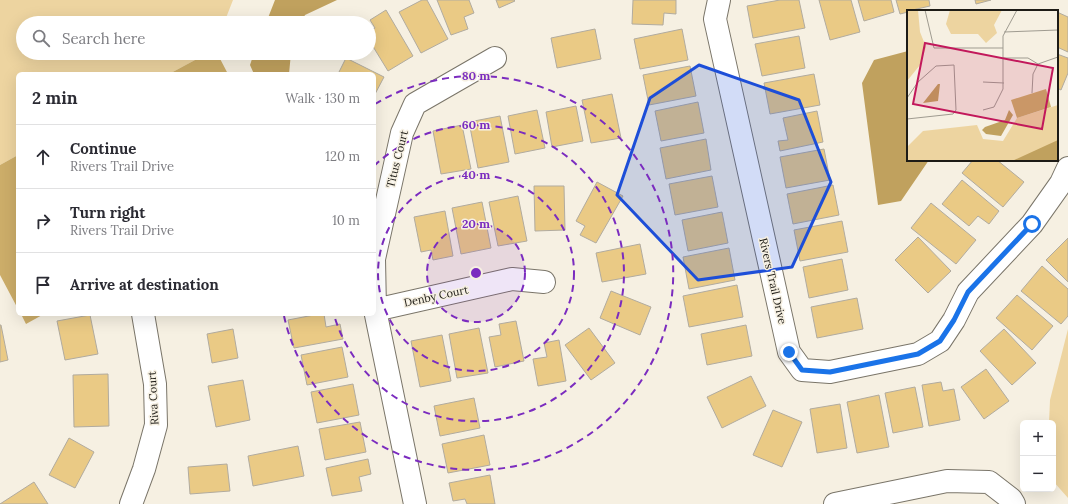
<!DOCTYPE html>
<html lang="en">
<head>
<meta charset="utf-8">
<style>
	:root { --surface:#fff; --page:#f7f7f7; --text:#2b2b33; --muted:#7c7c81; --line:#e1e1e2 }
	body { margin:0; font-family:Lora,serif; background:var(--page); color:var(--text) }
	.controls { position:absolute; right:12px; bottom:12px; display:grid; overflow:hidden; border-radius:6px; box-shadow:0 4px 16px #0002 }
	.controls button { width:36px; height:36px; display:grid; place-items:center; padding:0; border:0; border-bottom:1px solid var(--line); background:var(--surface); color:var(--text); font:20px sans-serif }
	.stop { position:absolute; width:12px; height:12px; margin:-9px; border:3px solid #1a73e8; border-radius:50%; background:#fff }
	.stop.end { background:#1a73e8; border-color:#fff; box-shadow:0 1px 4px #0008 }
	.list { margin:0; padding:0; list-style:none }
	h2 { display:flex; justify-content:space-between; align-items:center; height:52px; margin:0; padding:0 16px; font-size:17px }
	h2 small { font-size:13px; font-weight:400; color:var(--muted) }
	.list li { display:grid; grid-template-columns:26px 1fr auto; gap:12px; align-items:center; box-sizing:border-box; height:64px; padding:0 16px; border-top:1px solid var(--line) }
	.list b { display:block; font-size:15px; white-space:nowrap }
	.list p { margin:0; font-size:13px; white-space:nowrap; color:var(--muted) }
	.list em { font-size:13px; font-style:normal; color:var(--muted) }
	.icon { flex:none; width:22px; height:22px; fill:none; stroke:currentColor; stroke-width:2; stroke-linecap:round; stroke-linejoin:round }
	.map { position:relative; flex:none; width:1068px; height:504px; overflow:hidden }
	.search { position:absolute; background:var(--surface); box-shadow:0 4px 16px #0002; left:16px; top:16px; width:360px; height:44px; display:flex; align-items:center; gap:10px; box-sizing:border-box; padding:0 14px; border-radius:22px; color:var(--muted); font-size:15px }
	.panel { position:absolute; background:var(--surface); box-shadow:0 4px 16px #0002; left:16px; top:72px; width:360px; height:244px; border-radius:6px }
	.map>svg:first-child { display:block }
	.green { fill:#edd4a0 }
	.forest { fill:#ccad69 }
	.water { fill:#c0a15e }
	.building { fill:#eaca85; stroke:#b1ab9f }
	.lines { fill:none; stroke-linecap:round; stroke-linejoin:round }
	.minor-casing { stroke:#7a7569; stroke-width:24 }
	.minor { stroke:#fff; stroke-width:22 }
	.route { stroke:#1a73e8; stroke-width:5 }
	.marked { fill:#1d4ed8; fill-opacity:0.2; stroke:#1d4ed8; stroke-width:3; stroke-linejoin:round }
	.ring { fill:none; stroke:#7b2cbf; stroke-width:2; stroke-dasharray:7 5 }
	.labels { text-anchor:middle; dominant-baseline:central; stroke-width:3; stroke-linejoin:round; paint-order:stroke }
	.street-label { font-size:11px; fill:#1d1b16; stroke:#f6f0e2 }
	.inset-road { fill:none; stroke:#9f9b90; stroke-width:1 }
	.view { fill:#c2185b; fill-opacity:0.15; stroke:#c2185b; stroke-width:2 }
	.inset-edge { fill:none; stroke:#1d1b16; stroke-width:2 }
	.centre { fill:#7b2cbf; stroke:#f6f0e2; stroke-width:2 }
	.ring-label { font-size:12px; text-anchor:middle; font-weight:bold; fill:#7b2cbf; stroke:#f6f0e2; stroke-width:3; stroke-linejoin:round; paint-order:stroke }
</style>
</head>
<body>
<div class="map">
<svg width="1068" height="504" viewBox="0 0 1068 504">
	<rect width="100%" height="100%" fill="#f6f0e2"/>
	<path class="green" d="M0,0h233l-9,23h-201v30h185l-39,21h-151v81l-18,10z
		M1068,329v169l-15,-17v-58h-4l1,-23z"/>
	<path class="forest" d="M208,53h9l11,21h-59z
		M18,155v154l-18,-34v-110z
		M21,314h23l-18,10z"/>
	<path class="water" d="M275,0h62l-32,15 -4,8h-35z
		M908,51v109h21l-28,41 -23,4 -16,-122 12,-23z
		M254,53h37l-2,21h-35l-4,-9z"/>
	<path class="building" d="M422,0h5l21,39 -27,14 -22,-41z
		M437,0h32l5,13 -10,4 4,12 -17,6z
		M496,0h18l1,1 -16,7z
		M633,0h43v14l-12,-1 -1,12 -31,-1z
		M780,0h19l6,28 -52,10 -6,-32z
		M819,0h32l9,32 -30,8z
		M858,0h33l3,12 -30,9z
		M896,0h33l1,6 -22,5v1l-8,2z
		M975,0h16l-15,4z
		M386,10l27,46 -25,15 -19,-31v-9l6,-3 -5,-8z
		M1057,12l11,5v35l-11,-5z
		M595,29l6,30 -44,9 -6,-30z
		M682,29l6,31 -48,9 -6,-30z
		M799,36l6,32 -43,8 -7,-32z
		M1057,54l11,4v15l-7,17 -4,-2z
		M346,58l38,19 -10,19v-22h-36z
		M690,66l6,30 -47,9 -6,-30z
		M814,74l6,31 -50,9 -6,-31z
		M612,94l9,44 -30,5 -9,-43z
		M698,102l6,31 -43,8 -6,-30z
		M576,106l7,35 -31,6 -6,-35z
		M537,110l8,38 -30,6 -7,-38z
		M817,111l6,31 -43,9 -2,-10 10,-1 -5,-22z
		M500,116l9,46 -31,6 -9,-46z
		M462,125l9,44 -30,5 -8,-43z
		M706,139l5,31 -45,9 -6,-31z
		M824,149l6,31 -44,8 -6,-31z
		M973,160h24l27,22 -21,25 -41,-34z
		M712,176l6,31 -43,8 -6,-31z
		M962,180l37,31 -10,13 -11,-8 -9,10 -27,-22z
		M597,182l26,14 -27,47 -16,-8 5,-9 -9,-5z
		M833,185l6,30 -46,9 -6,-30z
		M534,186h30l1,44 -30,1z
		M518,196l9,45 -29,5 -9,-44z
		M482,202l9,46 -30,6 -9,-46z
		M931,203l45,37 -20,24 -45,-36z
		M445,211l8,45 -20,4 -2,-10 -10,2 -7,-35z
		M722,212l6,31 -40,8 -6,-31z
		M842,221l6,31 -48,9 -6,-31z
		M918,237l33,34 -23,22 -33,-33z
		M1068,238v44l-22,-22z
		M640,244l6,30 -44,8 -6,-29z
		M729,248l6,32 -46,9 -6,-32z
		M842,259l6,31 -39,8 -6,-31z
		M1042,266l26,23v27l-7,8 -40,-33z
		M737,285l6,32 -54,10 -6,-31z
		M611,291l40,16 -11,28 -40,-17z
		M1017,295l36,31 -21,24 -36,-32z
		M857,298l6,31 -46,9 -6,-31z
		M319,314h5l2,13 14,-3 3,15 -49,9 -6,-28z
		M90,315l8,39 -33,6 -8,-39z
		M516,321l8,40 -29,6 -6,-30 12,-2 -2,-11z
		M0,325h1l7,35 -8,2z
		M746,325l6,31 -45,9 -6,-31z
		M479,328l9,45 -31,5 -8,-44z
		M589,328l26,35 -24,17 -26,-35z
		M233,329l5,29 -26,5 -5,-29z
		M1004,329l32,34 -24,22 -32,-34z
		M442,335l9,46 -31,6 -9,-46z
		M559,340l7,41 -28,5 -5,-27 14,-2 -3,-14z
		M342,347l6,30 -41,8 -6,-30z
		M986,369l23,32 -25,18 -23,-32z
		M108,374l1,52 -35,1 -1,-52z
		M751,376l15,30 -44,22 -15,-31z
		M243,380l7,40 -34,7 -8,-41z
		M941,382l2,9 11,-2 6,31 -31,6 -7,-41z
		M353,384l6,31 -42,8 -6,-31z
		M915,387l8,40 -30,6 -8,-40z
		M879,395l10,52 -32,6 -10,-51z
		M474,398l6,30 -40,8 -6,-30z
		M840,404l7,44 -30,5 -7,-44z
		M773,410l29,12 -20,45 -29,-12z
		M360,422l6,30 -41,8 -6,-31z
		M484,435l6,30 -42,8 -6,-29z
		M69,438l25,14 -19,36 -26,-13z
		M298,446l6,30 -51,10 -5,-30z
		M368,459l3,15 -12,3 3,14 -30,5 -6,-28z
		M227,464l3,27 -40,3 -2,-27z
		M490,475l5,29h-28l-2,-5 -12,2 -4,-18z
		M34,482l14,22h-48z"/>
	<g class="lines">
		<g class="minor-casing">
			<path id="minor" d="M719,0l-4,19 74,333 13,18 28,2 88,-18 22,-13 14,-21 14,-28 64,-68 29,-41 7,-15
				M374,259l28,-126 13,-29 80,-46
				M374,259l1,51 40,194
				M375,310l137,-31 32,3
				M131,504l13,-35 12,-44 -1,-41 -12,-70
				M835,504l112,-23 42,1 22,17 3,5"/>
		</g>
		<use href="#minor" class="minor"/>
	</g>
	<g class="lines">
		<path class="route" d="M789,352l13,18 28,2 88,-18 22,-13 14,-21 14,-28 64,-68"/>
	</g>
	<path class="marked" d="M699,65l100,35 32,82 -39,85 -94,13 -81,-85 33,-97z"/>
	<circle cx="476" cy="273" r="49" fill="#7b2cbf" fill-opacity=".12"/>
	<g class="ring">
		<circle cx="476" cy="273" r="49"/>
		<circle cx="476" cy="273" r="98"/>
		<path d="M374 166A148 148 0 1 1 334 315"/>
		<path d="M375 104A197 197 0 1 1 284 316"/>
	</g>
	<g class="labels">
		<g class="street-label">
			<text transform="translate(397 159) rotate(-76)">Titus Court</text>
			<text transform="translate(773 281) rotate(77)">Rivers Trail Drive</text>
			<text transform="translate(436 296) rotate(-12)">Denby Court</text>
			<text transform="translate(153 398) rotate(-93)">Riva Court</text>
		</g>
	</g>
	<g transform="translate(907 10)">
		<rect width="151" height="151" fill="#f6f0e2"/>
		<path d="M0,0h11l2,22 6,15 -6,18 -13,16zM43,0h52l-8,15 3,8 -11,10 -8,-9h-27l-5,-10zM151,95v56h-151v-14l16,-16 54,-6 6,14 20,2 14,-23z" fill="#edd4a0"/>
		<path d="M139,79l5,18 -34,11 -6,-18z" fill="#ccad69"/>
		<path d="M31,74h2l-2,17 -15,2zM102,100l4,5 -12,21 -15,-2 -4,-4 3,-3 20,-7zM151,130v21h-46z" fill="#c0a15e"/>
		<path class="inset-road" d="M18,0l9,38h69M97,22l54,-2M96,48h25l10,6M76,72l21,1M125,83l1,-19 5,-10 20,-7M0,88l11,-16 18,-16 18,-1 2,45 -3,4 -46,5M76,100l11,-3 9,-18v-53l14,-26"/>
		<path class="view" d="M18,33l128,25 -11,61 -129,-25z"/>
		<rect width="151" height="151" class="inset-edge"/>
	</g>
	<circle cx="476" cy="273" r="6" class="centre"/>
	<g class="ring-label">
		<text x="476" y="80">80 m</text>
		<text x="476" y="129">60 m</text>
		<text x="476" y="179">40 m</text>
		<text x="476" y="228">20 m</text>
	</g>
</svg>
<div class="controls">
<button>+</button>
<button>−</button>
</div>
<div class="stop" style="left:1032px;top:224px"></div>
<div class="stop end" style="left:789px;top:352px"></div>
<div class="search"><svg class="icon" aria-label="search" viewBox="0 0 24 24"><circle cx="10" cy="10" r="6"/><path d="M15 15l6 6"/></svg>Search here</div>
<section class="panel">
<h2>2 min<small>Walk · 130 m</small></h2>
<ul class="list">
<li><svg class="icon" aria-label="ahead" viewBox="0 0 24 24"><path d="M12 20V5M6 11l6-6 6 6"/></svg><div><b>Continue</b><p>Rivers Trail Drive</p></div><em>120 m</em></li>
<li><svg class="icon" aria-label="right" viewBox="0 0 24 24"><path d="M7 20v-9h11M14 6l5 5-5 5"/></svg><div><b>Turn right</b><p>Rivers Trail Drive</p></div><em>10 m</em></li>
<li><svg class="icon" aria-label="arrive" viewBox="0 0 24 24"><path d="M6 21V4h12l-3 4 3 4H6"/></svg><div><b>Arrive at destination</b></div></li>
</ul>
</section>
</div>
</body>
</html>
